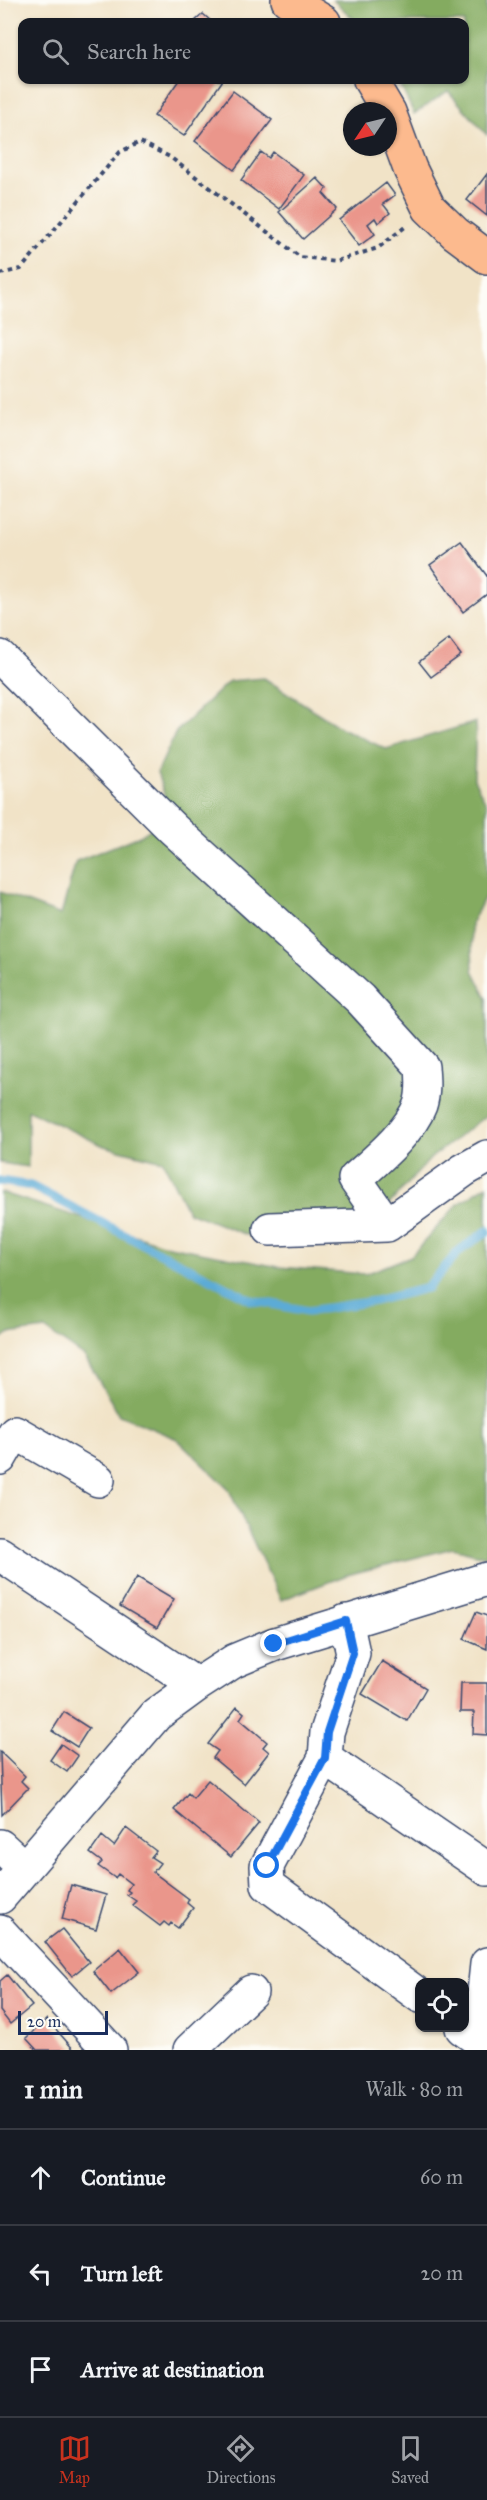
<!DOCTYPE html>
<html lang="en">
<head>
<meta charset="utf-8">
<style>
	:root { --surface:#171b24; --page:#20242c; --text:#f1f3f6; --muted:#9ea1a6; --line:#363941; --accent:#c8321e }
	body { margin:0; font-family:"IM FELL Great Primer",serif; background:var(--page); color:var(--text) }
	.controls { position:absolute; right:18px; bottom:18px; display:grid; overflow:hidden; border-radius:12px; box-shadow:0 2px 4px #0004 }
	.controls button { width:54px; height:54px; display:grid; place-items:center; padding:0; border:0; border-bottom:2px solid var(--line); background:var(--surface); color:var(--text); font:30px sans-serif }
	.compass { position:absolute; left:343px; top:102px; width:54px; height:54px; border-radius:50%; background:var(--surface); box-shadow:0 2px 4px #0004; rotate:235deg }
	.scale { position:absolute; left:18px; bottom:15px; width:90px; box-sizing:border-box; padding-left:6px; border:3px solid #1b2f5e; border-top:0; font-size:16px; line-height:21px; white-space:nowrap; color:#1b2f5e; -webkit-text-stroke:4px #fdfcf7; paint-order:stroke }
	.stop { position:absolute; width:18px; height:18px; margin:-14px; border:4px solid #1a73e8; border-radius:50%; background:#fff }
	.stop.end { background:#1a73e8; border-color:#fff; box-shadow:0 2px 6px #0008 }
	.list { margin:0; padding:0; list-style:none }
	h2 { display:flex; justify-content:space-between; align-items:center; height:78px; margin:0; padding:0 24px; font-size:26px }
	h2 small { font-size:20px; font-weight:400; color:var(--muted) }
	.list li { display:grid; grid-template-columns:39px 1fr auto; gap:18px; align-items:center; box-sizing:border-box; height:96px; padding:0 24px; border-top:2px solid var(--line) }
	.list b { display:block; font-size:22px; white-space:nowrap }
	.list em { font-size:20px; font-style:normal; color:var(--muted) }
	.icon { flex:none; width:33px; height:33px; fill:none; stroke:currentColor; stroke-width:2; stroke-linecap:round; stroke-linejoin:round }
	.map { position:relative; flex:none; width:487px; height:2050px; overflow:hidden }
	.search { position:absolute; background:var(--surface); box-shadow:0 2px 4px #0004; left:18px; right:18px; top:18px; height:66px; display:flex; align-items:center; gap:15px; box-sizing:border-box; padding:0 21px; border-radius:12px; color:var(--muted); font-size:22px }
	.sheet { height:366px; background:var(--surface) }
	nav { display:flex; justify-content:space-around; align-items:center; box-sizing:border-box; height:84px; border-top:2px solid var(--line); background:var(--surface); font-size:16px; color:var(--muted) }
	nav a { display:grid; justify-items:center; gap:3px }
	nav .on { color:var(--accent) }
	.map>svg:first-child { display:block }
	.forest { fill:#84ab61; stroke:#506d60; stroke-width:1.5 }
	.lines { fill:none; stroke-linecap:round; stroke-linejoin:round }
	.stream { stroke:#5cabd6; stroke-width:9 }
	.building { fill:#ea968b }
	.minor-casing { stroke:#3b4a6e; stroke-width:36 }
	.major-casing { stroke:#3b4a6e; stroke-width:36 }
	.path { stroke:#3b4a6e; stroke-width:4; stroke-dasharray:4.5 4.5; stroke-linecap:butt }
	.minor { stroke:#fff; stroke-width:33 }
	.major { stroke:#fcba8e; stroke-width:33 }
	.route { stroke:#1a73e8; stroke-width:8 }
</style>
</head>
<body>
<div class="map">
<svg width="487" height="2050" viewBox="0 0 487 2050">
	<rect width="100%" height="100%" fill="#fdfcf7"/>
	<filter id="ink" filterUnits="userSpaceOnUse"><feTurbulence type="fractalNoise" baseFrequency=".0167" numOctaves="2"/><feDisplacementMap in="SourceGraphic" scale="12" xChannelSelector="R" yChannelSelector="G"/><feConvolveMatrix kernelMatrix="1 2 1 2 8 2 1 2 1" color-interpolation-filters="sRGB"/></filter>
	<filter id="wash" filterUnits="userSpaceOnUse"><feTurbulence type="fractalNoise" baseFrequency=".008" numOctaves="4" result="noise"/><feDisplacementMap in="SourceGraphic" scale="24" xChannelSelector="R" yChannelSelector="G"/><feGaussianBlur stdDeviation="1.35" result="paint"/><feColorMatrix in="noise" values="0 0 0 0 0 0 0 0 0 0 0 0 0 0 0 0 0 1.4 0 .05"/><feComposite in="paint" operator="in"/></filter>
	<g filter="url(#wash)">
		<rect width="100%" height="100%" fill="#f1e3c7"/>
		<path class="forest" d="M333,0h154v135l-39,-44 -34,23 -16,-34h66v-58h-107z
			M264,678l77,50 45,21 90,-27 -2,57 13,26v88l-16,31 2,46 14,28v117l-56,43 -46,51 -53,37 -78,-8 -66,-26 -25,-51 -59,-15 -76,-36v57l-28,-4v-271l61,23 15,-54 64,-25 31,-21 -14,-42 19,-41 53,-51z
			M487,1185v372l-34,-9 -106,27 -66,25 -53,-112 -51,-49 -58,-24 -34,-58 -40,-28 -37,5 -8,6v-148l169,54 110,21 86,7 46,-18 47,-52z"/>
		<g class="lines">
			<path class="stream" d="M0,1181l31,5 220,114 57,11 67,-10 52,-13 32,-37 28,-20"/>
		</g>
		<g id="blocks">
			<path class="building" d="M203,14l9,8h-18z
				M179,80h44l-39,56 -30,-20z
				M233,91l39,29 -38,50 -39,-29z
				M261,152l8,6 4,-6 31,23 -25,34 -38,-29z
				M487,174v42l-20,-16z
				M317,178l10,11 -4,4 14,16 -34,30 -24,-27z
				M386,183l9,12 -12,9 7,9 -12,10 -3,-5 -7,6 7,10 -16,12 -20,-26z
				M462,542l25,34v18l-24,18 -33,-47z
				M449,639l12,16 -30,22 -12,-15z
				M137,1577l37,22 -17,29 -37,-22z
				M476,1612l11,4v33l-23,-10z
				M382,1661l44,27 -19,33 -45,-27z
				M461,1683h26v52l-14,-1 1,-22h-14z
				M237,1707l7,6 -4,6 27,23 -4,5 6,5 -25,32 -31,-26 5,-7 -10,-7z
				M64,1712l25,16 -12,19 -25,-16z
				M61,1744l17,12 -11,16 -17,-12z
				M0,1752l25,24 -4,5 7,7 -26,27z
				M208,1780l51,43 -28,34 -57,-47 14,-17 5,5z
				M126,1828l30,23 -5,6 9,6 -7,9 36,27 -2,4 6,5 -15,20 -7,-5 -2,3 -5,-4 -4,4 -28,-21 4,-4 -9,-6 3,-3 -3,-2 4,-6 -13,-10 -3,4 -17,-12 4,-4 -12,-9 12,-17 12,10z
				M71,1885l35,10 -10,34 -34,-10z
				M62,1929l27,33 -17,14 -27,-34z
				M120,1948l19,24 -28,22 -18,-23z
				M7,1975l25,31 -22,18 -10,-13v-30z
				M47,2019l27,31h-37l-11,-12z"/>
		</g>
	</g>
	<g filter="url(#ink)">
		<use href="#blocks" fill-opacity="0" stroke="#3b4a6e" stroke-width="1.5"/>
		<g class="lines">
			<g class="minor-casing">
				<path id="minor" d="M0,657l173,172 187,170 62,68c1,12 2,26 -2,38 -10,27 -44,55 -65,74l32,46
					M270,1229l117,-4 77,-55 23,-13
					M0,1458l15,-26 83,48
					M0,1554l197,131
					M346,1621l7,32 -26,79 -2,26 -58,108 1,19 152,111
					M325,1758l162,111
					M0,1846l24,22
					M0,1897l156,-182 41,-30 37,-24 41,-17 212,-65
					M0,1932l110,118
					M462,2028l17,12 8,-76
					M190,2050l61,-58"/>
			</g>
			<g class="major-casing">
				<path id="major" d="M288,0l36,22
					M370,80l19,32 21,57 19,39 26,25 32,24"/>
			</g>
			<path class="path" d="M0,274l21,-5 99,-117 20,-10 30,15 130,100 36,4 42,-13 27,-21"/>
			<use href="#minor" class="minor"/>
			<use href="#major" class="major"/>
		</g>
	</g>
	<g class="lines" filter="url(#ink)">
		<path class="route" d="M267,1866l58,-108 2,-26 26,-79 -7,-32 -72,23"/>
	</g>
</svg>
<div class="controls">
<button><svg class="icon" aria-label="locate" viewBox="0 0 24 24"><circle cx="12" cy="12" r="6"/><path d="M12 2v4M12 18v4M2 12h4M18 12h4"/></svg></button>
</div>
<svg class="compass" viewBox="-18 -18 36 36"><path d="M0-13l5 13h-10z" fill="#e53935"/><path d="M0 13l5-13h-10z" fill="#9ea1a6"/></svg>
<div class="scale">20 m</div>
<div class="stop" style="left:267px;top:1866px"></div>
<div class="stop end" style="left:274px;top:1644px"></div>
<div class="search"><svg class="icon" aria-label="search" viewBox="0 0 24 24"><circle cx="10" cy="10" r="6"/><path d="M15 15l6 6"/></svg>Search here</div>
</div>
<section class="sheet">
<h2>1 min<small>Walk · 80 m</small></h2>
<ul class="list">
<li><svg class="icon" aria-label="ahead" viewBox="0 0 24 24"><path d="M12 20V5M6 11l6-6 6 6"/></svg><div><b>Continue</b></div><em>60 m</em></li>
<li><svg class="icon" aria-label="left" viewBox="0 0 24 24"><path d="M17 20v-9H6M10 6l-5 5 5 5"/></svg><div><b>Turn left</b></div><em>20 m</em></li>
<li><svg class="icon" aria-label="arrive" viewBox="0 0 24 24"><path d="M6 21V4h12l-3 4 3 4H6"/></svg><div><b>Arrive at destination</b></div></li>
</ul>
</section>
<nav>
<a class="on"><svg class="icon" aria-label="map" viewBox="0 0 24 24"><path d="M3 6l6-2 6 2 6-2v14l-6 2-6-2-6 2zM9 4v14M15 6v14"/></svg>Map</a>
<a><svg class="icon" aria-label="directions" viewBox="0 0 24 24"><path d="M12 3l9 9-9 9-9-9zM9 14v-3h6M13 9l2 2-2 2"/></svg>Directions</a>
<a><svg class="icon" aria-label="saved" viewBox="0 0 24 24"><path d="M7 4h10v16l-5-4-5 4z"/></svg>Saved</a>
</nav>
</body>
</html>
